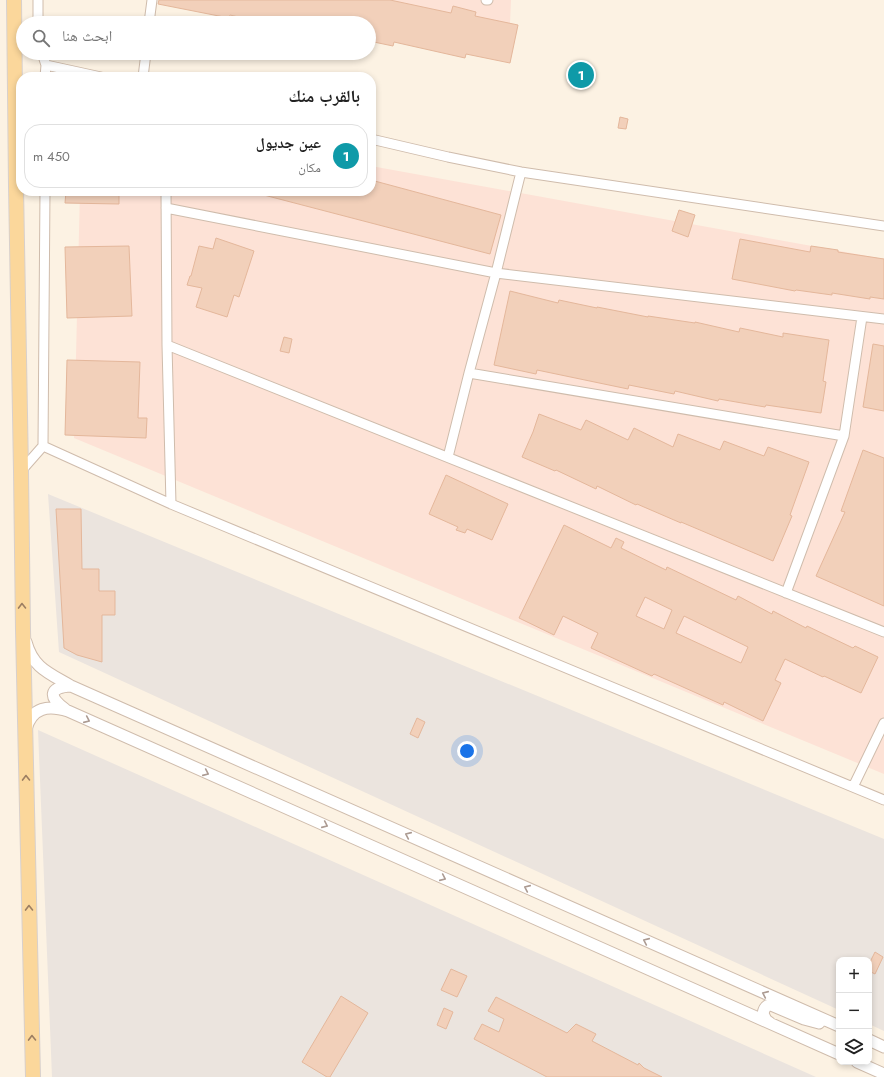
<!DOCTYPE html>
<html lang="ar">
<head>
<meta charset="utf-8">
<style>
	:root { --surface:#fff; --page:#f2f2f2; --text:#222; --muted:#767676; --line:#e0e0e0; --accent:#1a73e8 }
	body { margin:0; font-family:Jost,"Noto Naskh Arabic",sans-serif; background:var(--page); color:var(--text); direction:rtl }
	.controls { position:absolute; right:12px; bottom:12px; display:grid; overflow:hidden; border-radius:8px; box-shadow:0 2px 6px #0003 }
	.controls button { width:36px; height:36px; display:grid; place-items:center; padding:0; border:0; border-bottom:1px solid var(--line); background:var(--surface); color:var(--text); font:20px sans-serif }
	.you { position:absolute; left:467px; top:751px; width:14px; height:14px; margin:-10px; border:3px solid #fff; border-radius:50%; background:#1a73e8; box-shadow:0 0 0 6px #1a73e833 }
	.badge { display:grid; place-items:center; width:26px; height:26px; border-radius:50%; background:var(--accent); color:#fff; font-size:13px; font-weight:700 }
	.pin { position:absolute; translate:-50% -50%; border:2px solid #fff; box-shadow:0 1px 4px #0006 }
	.list { margin:0; padding:0; list-style:none }
	h2 { display:flex; justify-content:space-between; align-items:center; height:52px; margin:0; padding:0 16px; font-size:17px }
	h2 small { font-size:13px; font-weight:400; color:var(--muted) }
	.list li { display:grid; grid-template-columns:26px 1fr auto; gap:12px; align-items:center; box-sizing:border-box; height:64px; margin:0 8px 8px; padding:0 8px; border:1px solid var(--line); border-radius:16px }
	.list b { display:block; font-size:15px; white-space:nowrap }
	.list p { margin:0; font-size:13px; white-space:nowrap; color:var(--muted) }
	.list em { font-size:13px; font-style:normal; color:var(--muted) }
	.icon { flex:none; width:22px; height:22px; fill:none; stroke:currentColor; stroke-width:2; stroke-linecap:round; stroke-linejoin:round }
	.map { position:relative; flex:none; width:884px; height:1077px; overflow:hidden; direction:ltr }
	.search { position:absolute; background:var(--surface); box-shadow:0 2px 6px #0003; left:16px; top:16px; width:360px; height:44px; display:flex; align-items:center; gap:10px; box-sizing:border-box; padding:0 14px; border-radius:22px; color:var(--muted); font-size:15px }
	.panel { position:absolute; background:var(--surface); box-shadow:0 2px 6px #0003; left:16px; top:72px; width:360px; height:124px; border-radius:16px; direction:rtl }
	.map>svg:first-child { display:block }
	.commercial { fill:#fde2d6 }
	.industrial { fill:#ebe4de }
	.building { fill:#f2d0ba; stroke:#e4b79b; fill-rule:evenodd }
	.lines { fill:none; stroke-linecap:round; stroke-linejoin:round }
	.minor-casing { stroke:#cfbcac; stroke-width:11 }
	.tertiary-casing { stroke:#cfbcac; stroke-width:13 }
	.primary-casing { stroke:#d8d0cc; stroke-width:16 }
	.minor { stroke:#fff; stroke-width:9 }
	.tertiary { stroke:#fff; stroke-width:11 }
	.primary { stroke:#fbd79b; stroke-width:14 }
	.oneway { stroke:#9c7e62 }
	.oneway2 { stroke:#ac9b92 }
</style>
</head>
<body>
<div class="map">
<svg width="884" height="1077" viewBox="0 0 884 1077">
	<rect width="100%" height="100%" fill="#fcf2e3"/>
	<path class="commercial" d="M288,0h223l-2,47z
		M371,166l513,93v515l-810,-336 6,-247h291z"/>
	<path class="industrial" d="M48,494l836,345v192l-15,-7v-64h-30v50l-780,-358z
		M38,730l778,347h-764z"/>
	<path class="building" d="M159,0h231l61,13 2,-7 23,6 -1,4 43,9 -8,38 -44,-9 -1,4 -71,-16 -1,4 -24,-5v-18h-106l-33,-8 -1,3 -71,-14z
		M620,117l8,2 -2,10 -8,-1z
		M371,180l130,35 -11,39 -230,-60v-3h111z
		M66,191h53v13l-54,-1z
		M679,210l16,5 -7,22 -16,-6z
		M216,238l38,13 -15,46 -5,-2 -7,22 -31,-10 6,-19 -15,-3 3,-9h1l8,-30 14,3z
		M740,239l70,13 1,-6 27,4v2l46,7v40l-14,-2v2l-38,-6v2l-36,-5 -1,1 -63,-12z
		M129,246l3,70 -65,2 -2,-71z
		M510,291l48,12 1,-3 38,8v-1l51,10v-1l47,7v-1l44,10 1,-4 43,9v-4l46,7 -6,41 3,1 -5,31 -55,-8 -1,2 -46,-8 -1,2 -43,-10 -1,3 -45,-9 -1,4 -91,-19 -1,4 -42,-9z
		M284,337l8,2 -3,14 -9,-2z
		M873,344l11,2v65l-21,-4z
		M67,360l73,2 -2,56h9l-1,20 -81,-3z
		M539,414l42,16 5,-10 42,20 6,-12 39,19 5,-13 42,16 4,-9 40,15 4,-9 41,15 -19,53 2,1 -19,45 -92,-39v1l-44,-19 -1,1 -39,-19 -1,3 -40,-19 -1,1 -33,-14 11,-25z
		M863,450l21,8v148l-68,-30 29,-64 -4,-1z
		M446,475l62,29 -16,36 -25,-11 -2,4 -9,-3 2,-3 -29,-13z
		M56,509h25l1,60h17v22h16v24h-13v47l-25,-7 -13,-7z
		M564,525l47,23 5,-10 8,4 -3,6 45,22 1,-3 69,33 2,-4 34,18 1,-3 33,17 1,-2 46,22 2,-2 23,11 -17,36 -37,-17 -1,1 -38,-18 -10,21 6,3 -18,38 -39,-19 -1,3 -69,-31 -2,2 -61,-28 7,-15 -35,-17 -9,19 -35,-17zM645,597l27,13 -8,19 -28,-13zM684,616l64,31 -7,16 -65,-30z
		M417,718l8,4 -7,16 -8,-4z
		M875,952l8,5 -8,17 -6,-3v-7z
		M451,969l16,7 -10,21 -16,-7z
		M341,996l27,17 -38,64h-3l-25,-15z
		M496,997l71,36 9,-9 20,10 -4,7 46,24 1,-2 5,5 18,9h-115l-73,-38 8,-15 17,8 5,-13 -16,-8z
		M444,1008l9,4 -7,17 -9,-4z"/>
	<g class="lines">
		<g class="minor-casing">
			<path id="minor" d="M486,0h2
				M38,23v-23
				M149,23l3,-23
				M42,53l4,12 -1,12
				M46,65l55,12
				M143,77l3,-24
				M371,139l77,18 73,15 363,54
				M45,191l-2,255 128,58 713,296
				M166,191l1,154 4,159
				M166,208l330,65 388,46
				M167,345l717,287
				M469,373l375,63
				M448,457l21,-84 27,-100 25,-101
				M21,471l22,-25
				M786,593l58,-157 18,-119
				M853,787l31,-64"/>
		</g>
		<g class="tertiary-casing">
			<path id="tertiary" d="M26,642c7,26 23,31 45,44l768,340
				M65,709c-16,-11 -17,-22 6,-23
				M26,729c6,-22 22,-24 42,-18l771,343
				M770,1023l-4,-3 -3,-6c1,-6 3,-9 8,-9l33,14 15,4
				M869,1040l15,7
				M857,1062l27,12"/>
		</g>
		<g class="primary-casing">
			<path id="primary" d="M14,0l2,186 5,285 2,159 10,447"/>
		</g>
		<use href="#minor" class="minor"/>
		<use href="#tertiary" class="tertiary"/>
		<use href="#primary" class="primary"/>
	</g>
	<defs><path id="oneway-chevron" d="M-2-3.5L2.5 0L-2 3.5" fill="none" stroke-width="1.6" stroke-linecap="round" stroke-linejoin="round"/></defs>
	<g class="oneway">
		<use href="#oneway-chevron" transform="translate(22 606) rotate(-91)"/>
		<use href="#oneway-chevron" transform="translate(26 778) rotate(-91)"/>
		<use href="#oneway-chevron" transform="translate(29 908) rotate(-91)"/>
		<use href="#oneway-chevron" transform="translate(32 1038) rotate(-91)"/>
	</g>
	<g class="oneway2">
		<use href="#oneway-chevron" transform="translate(87 720) rotate(24)"/>
		<use href="#oneway-chevron" transform="translate(206 773) rotate(24)"/>
		<use href="#oneway-chevron" transform="translate(325 825) rotate(24)"/>
		<use href="#oneway-chevron" transform="translate(408 835) rotate(-156)"/>
		<use href="#oneway-chevron" transform="translate(443 878) rotate(24)"/>
		<use href="#oneway-chevron" transform="translate(527 888) rotate(-156)"/>
		<use href="#oneway-chevron" transform="translate(646 941) rotate(-156)"/>
		<use href="#oneway-chevron" transform="translate(765 994) rotate(-156)"/>
	</g>
</svg>
<div class="controls">
<button>+</button>
<button>−</button>
<button><svg class="icon" aria-label="layers" viewBox="0 0 24 24"><path d="M12 4l9 5-9 5-9-5zM3 14l9 5 9-5"/></svg></button>
</div>
<div class="you"></div>
<div class="pin badge" style="left:581px;top:75px;background:#0f9aa8">1</div>
<div class="search"><svg class="icon" aria-label="search" viewBox="0 0 24 24"><circle cx="10" cy="10" r="6"/><path d="M15 15l6 6"/></svg>ابحث هنا</div>
<section class="panel">
<h2>بالقرب منك<small></small></h2>
<ul class="list">
<li><span class="badge" style="background:#0f9aa8">1</span><div><b>عين جديول</b><p>مكان</p></div><em>450 m</em></li>
</ul>
</section>
</div>
</body>
</html>
